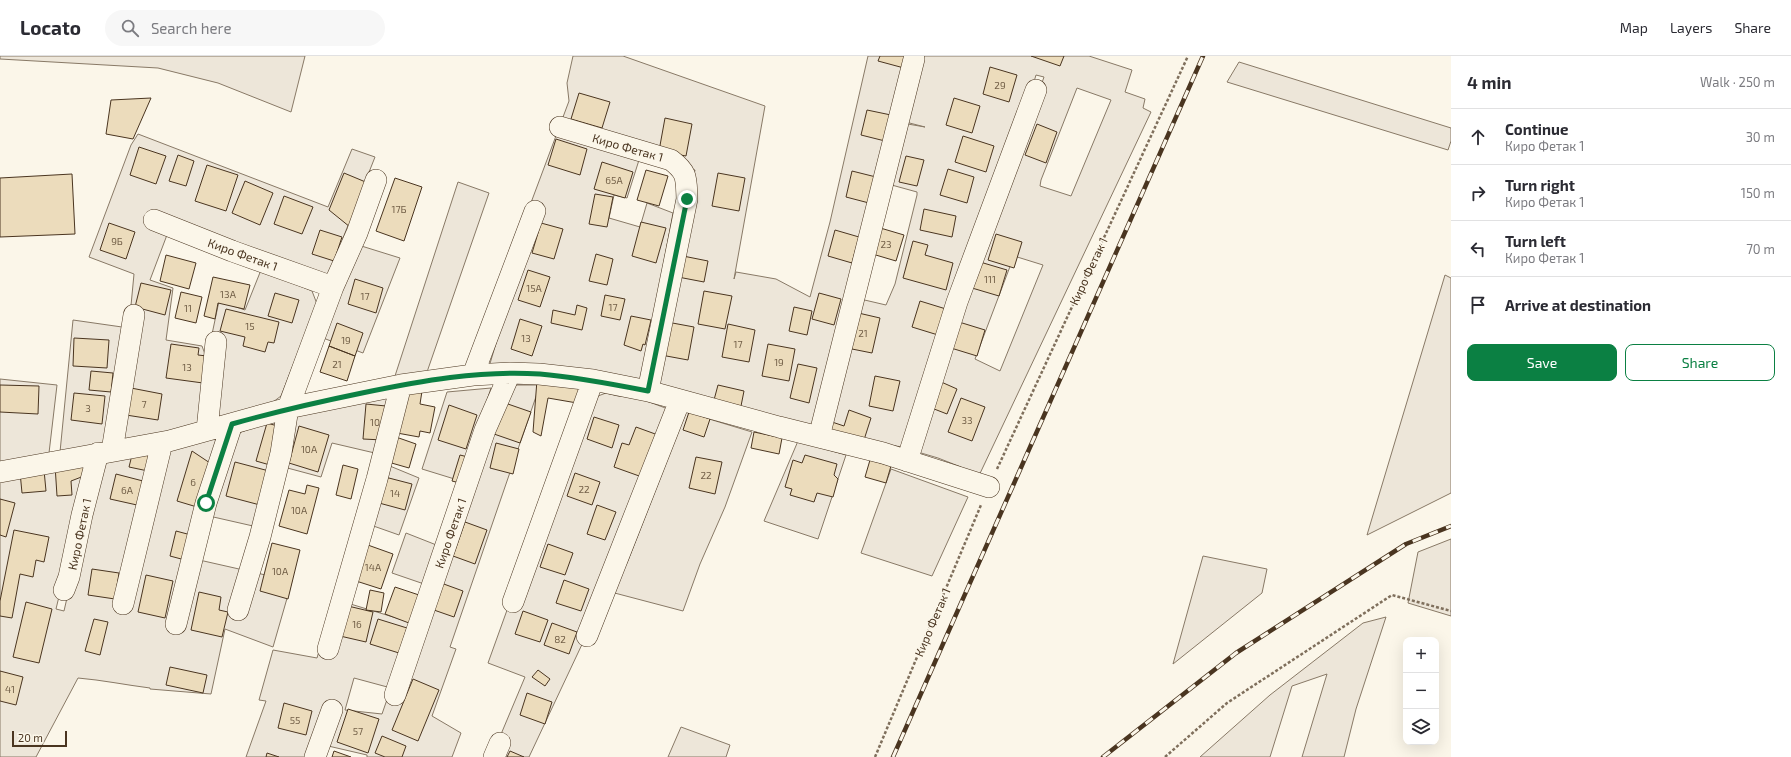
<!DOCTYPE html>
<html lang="en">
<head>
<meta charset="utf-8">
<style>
	:root { --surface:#fff; --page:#f7f7f7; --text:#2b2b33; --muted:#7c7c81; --line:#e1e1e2; --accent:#0b8043 }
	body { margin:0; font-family:"Exo 2",sans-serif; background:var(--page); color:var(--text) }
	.controls { position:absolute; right:12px; bottom:12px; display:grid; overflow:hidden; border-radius:8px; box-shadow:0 4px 16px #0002 }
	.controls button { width:36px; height:36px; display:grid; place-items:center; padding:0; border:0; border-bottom:1px solid var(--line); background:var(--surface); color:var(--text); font:20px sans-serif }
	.scale { position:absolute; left:12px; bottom:10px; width:55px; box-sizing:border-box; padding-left:4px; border:2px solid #4a3520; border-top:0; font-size:11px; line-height:14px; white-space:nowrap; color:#4a3520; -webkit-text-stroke:3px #fbf6e9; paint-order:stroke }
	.stop { position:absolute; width:12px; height:12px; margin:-9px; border:3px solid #0b8043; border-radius:50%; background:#fff }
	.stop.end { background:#0b8043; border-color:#fff; box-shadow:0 1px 4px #0008 }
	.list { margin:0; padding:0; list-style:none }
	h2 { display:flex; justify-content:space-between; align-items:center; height:52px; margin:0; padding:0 16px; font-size:17px }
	h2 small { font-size:13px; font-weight:400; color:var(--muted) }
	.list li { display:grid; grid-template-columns:26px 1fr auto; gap:12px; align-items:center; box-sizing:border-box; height:56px; padding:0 16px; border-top:1px solid var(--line) }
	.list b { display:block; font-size:15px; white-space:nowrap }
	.list p { margin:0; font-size:13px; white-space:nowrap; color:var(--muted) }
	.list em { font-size:13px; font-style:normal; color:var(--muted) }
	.actions { display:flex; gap:8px; padding:12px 16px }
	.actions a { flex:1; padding:9px 0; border:1px solid var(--accent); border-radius:8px; text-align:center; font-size:14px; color:var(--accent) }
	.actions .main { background:var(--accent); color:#fff }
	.icon { flex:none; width:22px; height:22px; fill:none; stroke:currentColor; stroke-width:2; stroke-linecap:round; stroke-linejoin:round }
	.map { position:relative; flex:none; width:1451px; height:701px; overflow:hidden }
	header { display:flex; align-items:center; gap:24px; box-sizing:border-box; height:56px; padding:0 20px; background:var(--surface); border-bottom:1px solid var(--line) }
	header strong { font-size:19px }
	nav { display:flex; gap:22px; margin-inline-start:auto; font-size:14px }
	.search { width:280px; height:36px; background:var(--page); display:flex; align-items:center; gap:10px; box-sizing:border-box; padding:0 14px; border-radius:22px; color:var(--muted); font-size:15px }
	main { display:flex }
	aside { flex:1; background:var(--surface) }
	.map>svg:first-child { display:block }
	.green { fill:#ede6d9; stroke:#887966; fill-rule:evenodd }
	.building { fill:#ecdcbc; stroke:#4a3520 }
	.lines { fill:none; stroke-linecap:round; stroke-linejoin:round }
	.minor-casing { stroke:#4a3520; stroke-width:22 }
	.path { stroke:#7f6f5c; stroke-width:2.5; stroke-dasharray:3 2; stroke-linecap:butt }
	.minor { stroke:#fbf6e9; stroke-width:21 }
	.rail-casing { stroke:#4a3520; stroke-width:4.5 }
	.rail { stroke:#fbf6e9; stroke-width:3; stroke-dasharray:9; stroke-linecap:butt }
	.route { stroke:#0b8043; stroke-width:5 }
	.labels { text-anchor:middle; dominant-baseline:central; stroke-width:3; stroke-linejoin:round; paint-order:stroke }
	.number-label { font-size:10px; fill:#725f47 }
	.street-label { font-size:12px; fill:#4a3520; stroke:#fbf6e9 }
</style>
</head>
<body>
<header>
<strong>Locato</strong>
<div class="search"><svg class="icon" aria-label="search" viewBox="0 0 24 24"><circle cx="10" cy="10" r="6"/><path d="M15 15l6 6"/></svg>Search here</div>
<nav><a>Map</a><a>Layers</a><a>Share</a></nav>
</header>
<main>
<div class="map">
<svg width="1451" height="701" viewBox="0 0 1451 701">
	<rect width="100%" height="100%" fill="#fbf6e9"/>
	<path class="green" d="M0,0h305l-14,56 -73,-29 -60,-15 -158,-9z
		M573,0h50l142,50 -31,173 2,-7 40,7 34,18 20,-75 38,-166h221l43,14 -7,22 20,7 -2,9 8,4 -176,372 -14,-17 -23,-9 -27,-8 133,-373 -8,-2 -12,40 -121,332 -52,-7 -24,-7 29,-135 30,7 9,-21 22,-89v-3l-29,-8 14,-61 23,4 -31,-8 -80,310 -164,-41 45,-218 -96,-34 40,24 -12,38 -13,-3 -5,23 31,9 7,-24 26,10 -32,173 -152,-19 15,-51 25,-108 40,-107 -2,-18zM1077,32l34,12 -40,96 -31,-10 1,-6zM1014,200l29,9 -43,106 -25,-12z
		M1239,6l212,66v13l-3,9 -221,-68z
		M138,78l190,73 24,-58 23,8 -47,119 -158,-49 -20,53 23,8 -7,52 36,6 4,11 -9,71 -79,14 16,-168 -45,-17 42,-112z
		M458,126l31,11 -62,179 -33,7z
		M355,188l45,14 -37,95 -48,-18z
		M261,214l51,21 5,13 -36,92 -8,6 -55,19 -7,-82 8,-38 26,9z
		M1445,219l6,3v215l-84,42z
		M73,264l49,7 -18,118 -44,7z
		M0,323l57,6 -8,68 -49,10z
		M508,329h32l-90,262 6,2 -24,67 29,17 -9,24h-85v-2l-56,-13 -6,15h-59l20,-56 -7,-1 14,-50 44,8 17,-59 79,24zM354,622l37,10 -9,26 -37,-4z
		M491,332l-30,93 -39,-12 25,-77z
		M606,337l12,3 18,1 32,12 -83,229 -56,119h-31l1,-18 26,-62 -37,-14 23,-64 87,-203z
		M389,340l-10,58 -47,-11 -11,34 -41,-11 16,-51z
		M686,356l66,20 -27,75 -25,57 -17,47 -76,-20 20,-28z
		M268,366l16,2 -31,102 -44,-10 22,-80z
		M204,383l16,1 -34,117 106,24 -19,66 -48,-18 -14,65 -61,-5v-1c-24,-3 -48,-8 -72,-10l-42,79h-36v-276l91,-19 -35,147 8,2 34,-149 67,-12z
		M798,385l48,14 -28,84 -54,-18z
		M385,408l34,14 -20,57 -34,-12z
		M891,413l77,28 -36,79 -71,-23z
		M406,477l33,13 -12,39 -35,-12z
		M1451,483v77l-43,-13 10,-51z
		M1203,500l64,13 -5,24 -89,71z
		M1386,561l-30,92 -12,48h-42l25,-83 -35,12 -22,71h-70l70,-62 93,-72z
		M681,671l49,18 -4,12h-58z"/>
	<path class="building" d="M880,0h27l-3,12 -26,-7z
		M1031,0h33l-4,10z
		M990,11l27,8 -8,27 -26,-8z
		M579,37l31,9 -8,26 -31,-9z
		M151,42l-18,41 -27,-5 5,-34z
		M954,42l26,8 -8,27 -26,-8z
		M867,54l24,5 -6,26 -24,-6z
		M665,62l27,6 -6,32 -27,-5z
		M1037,68l20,8 -11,31 -21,-8z
		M963,80l31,10 -8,26 -31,-10z
		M556,83l31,10 -7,26 -32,-10z
		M139,91l27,9 -10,28 -26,-9z
		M178,99l16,6 -8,25 -17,-5z
		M906,100l18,4 -7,26 -18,-4z
		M602,106l31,10 -8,26 -31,-9z
		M207,109l31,10 -12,36 -31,-10z
		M948,113l26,8 -7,26 -27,-8z
		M646,114l22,6 -9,30 -22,-6z
		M852,115l24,6 -7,26 -23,-6z
		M344,117l24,10 -18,44 -21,-17z
		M718,117l27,5 -6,33 -27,-5z
		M72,118l3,60 -75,3v-59z
		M395,122l27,9 -18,54 -28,-10z
		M245,125l28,12 -13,32 -28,-12z
		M595,138l18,3 -6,30 -18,-3z
		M284,140l29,11 -11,27 -28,-10z
		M924,153l32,7 -4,21 -32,-7z
		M641,166l25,6 -10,35 -24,-7z
		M109,167l26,9 -9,27 -26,-9z
		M541,167l22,6 -9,30 -22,-6z
		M877,171l27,8 -8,26 -27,-8z
		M320,174l22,7 -8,24 -22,-7z
		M835,174l24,7 -7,26 -24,-7z
		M996,178l26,8 -8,26 -26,-8z
		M913,185l15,4 -3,10 28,8 -7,27 -43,-12z
		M596,198l17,5 -6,26 -18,-4z
		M166,199l30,8 -7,26 -29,-8z
		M683,200l25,5 -4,21 -26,-5z
		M980,206l27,8 -8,26 -27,-8z
		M528,214l22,7 -10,30 -22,-7z
		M213,221l37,8 -6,24 -26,-6 -3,16 -11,-3z
		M355,223l28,9 -7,25 -28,-9z
		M141,227l30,7 -6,25 -30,-8z
		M704,235l28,5 -7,33 -27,-5z
		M181,236l21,5 -6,26 -21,-5z
		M275,237l24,7 -7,23 -24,-7z
		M819,237l22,6 -7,26 -22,-6z
		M605,239l20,4 -5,21 -19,-4z
		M920,245l26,8 -8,26 -26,-8z
		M577,249l10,3 -5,22 -31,-7 2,-13 22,5z
		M794,251l18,4 -5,24 -18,-4z
		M226,253l53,13 -5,21 -6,-1 -3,10 -22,-6 2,-9 -25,-6z
		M854,256l26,6 -8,35 -25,-5z
		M631,260l20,4 -6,25 -2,-1 -2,7 -17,-6z
		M520,263l22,7 -10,30 -21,-7z
		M667,266l27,5 -6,33 -27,-5z
		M959,266l26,8 -8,26 -26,-8z
		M337,267l26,10 -8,23 -26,-10z
		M728,268l27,6 -6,32 -27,-5z
		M74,282l35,2 -2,28 -34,-2z
		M171,288l28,4 -1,7 9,1 -4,27 -37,-5z
		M768,288l27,5 -6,32 -27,-5z
		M329,290l26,10 -8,25 -27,-9z
		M798,308l19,4 -8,35 -19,-5z
		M91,315l22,2 -2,19 -22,-2z
		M875,320l25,5 -7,30 -24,-5z
		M537,324l49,9 -9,14 -29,-5 -7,38 -8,-4z
		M939,325l18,8 -10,25 -18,-7z
		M0,329l39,1 -1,28 -38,-2z
		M718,329l26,6 -3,15 -27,-6z
		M131,332l31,6 -4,26 -32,-5z
		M406,332l16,3 -2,13 15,3 -5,26 -10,-2 -1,6 -22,-4z
		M74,337l31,3 -3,28 -31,-4z
		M961,342l24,9 -13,34 -24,-9z
		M505,347l26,9 -11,31 -26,-9z
		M366,348l20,2 -3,34 -20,-1z
		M449,349l28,10 -11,34 -28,-9z
		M849,354l22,8 -8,25 -35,-11 4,-10 12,4z
		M689,356l21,7 -6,18 -21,-7z
		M594,361l25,8 -7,23 -25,-9z
		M267,367l14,4 -11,38 -14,-4z
		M299,370l30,9 -11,37 -29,-9z
		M636,371l22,8 -16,42 -28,-10 8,-24 7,2z
		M754,376l28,6 -3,16 -28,-6z
		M396,381l20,7 -7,24 -21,-6z
		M496,387l23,6 -6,25 -23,-6z
		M133,395l19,4 -4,16 -19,-4z
		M192,395l18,12 -13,44 -20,-6z
		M460,399l8,2 -8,26 -8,-2z
		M805,399l32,9 -3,11 4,4 -5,18 -16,-4 -3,9 -24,-7 2,-6 -7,-2 8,-27 9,3z
		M696,401l26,5 -7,32 -26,-6z
		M870,404l21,6 -5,17 -21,-6z
		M235,406l34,9 -9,34 -34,-9z
		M83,407l1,13 -13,5 1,14 -15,1 -2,-31z
		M343,409l15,4 -7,30 -15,-4z
		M44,414l2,21 -24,2 -2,-21z
		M575,417l25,9 -8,23 -25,-9z
		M116,418l27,7 -6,24 -27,-6z
		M385,421l27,7 -7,26 -26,-7z
		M307,429l12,3 -12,46 -28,-8 10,-36 16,4z
		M0,443l15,4 -9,34 -6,-2z
		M597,449l19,7 -11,28 -18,-6z
		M465,466l22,8 -12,34 -22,-8z
		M14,474l35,7 -5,25 -8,-2 -3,17 -13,-3 -8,44 -12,-2v-15z
		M176,475l15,4 -6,25 -15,-4z
		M272,487l28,7 -12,49 -28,-8z
		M365,488l28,10 -12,35 -28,-9z
		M548,488l25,9 -8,22 -25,-8z
		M92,513l27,4 -4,26 -27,-4z
		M146,519l27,6 -8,37 -27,-6z
		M564,524l25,9 -8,22 -25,-8z
		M441,527l22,8 -9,26 -23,-8z
		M395,531l24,8 -10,28 -24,-9z
		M370,534l14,3 -3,19 -15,-2z
		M199,536l22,5 -2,13 9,2 -6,25 -31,-7z
		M26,546l26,7 -13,54 -26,-6z
		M348,550l25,6 -7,30 -26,-6z
		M523,555l25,9 -8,22 -25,-8z
		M94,563l14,3 -8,33 -15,-4z
		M378,563l29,9 -8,25 -29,-9z
		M552,567l25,9 -8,22 -25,-9z
		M170,611l37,8 -4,18 -37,-8z
		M538,614l12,9 -5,7 -13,-9z
		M0,615l23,6 -7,28 -16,-4z
		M413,623l26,11 -21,51 -26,-11z
		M527,637l25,9 -7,22 -25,-9z
		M284,647l28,8 -6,24 -28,-7z
		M348,653l31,10 -11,34 -31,-11z
		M382,680l24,10 -4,11h-17l-10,-4z
		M334,695l17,6h-19z
		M510,695l14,6h-17z
		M267,697l12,4h-13z"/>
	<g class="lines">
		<g class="minor-casing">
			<path id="minor" d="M560,71l111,33c17,13 15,18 16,39l-39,192
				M154,164l78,31 101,36
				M473,319l62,-164
				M207,374l9,-88
				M819,381l95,-378
				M112,395l22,-136
				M907,405l50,-159 79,-212
				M0,416l169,-31 119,-33 113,-23 72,-10 37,-2 29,1 54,6 55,11 131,36 104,26 106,34
				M64,534l5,-13 13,-62 16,-62
				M513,546l80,-222
				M123,548l39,-161
				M238,554l22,-73 21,-84 7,-45 45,-121 24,-54 19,-53
				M176,568l30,-121 26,-79
				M587,580l93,-236
				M328,593l49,-170 24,-94
				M395,639l90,-265 25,-57
				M315,701l17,-47
				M494,701l6,-14"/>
		</g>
		<path class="path" d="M997,413l191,-413
			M875,701l106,-252
			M1165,701l62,-54 165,-108 59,16"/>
		<use href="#minor" class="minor"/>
		<g class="rail-casing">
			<path id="rail" d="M893,701l310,-701
				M1103,701l133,-104 170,-109 45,-18"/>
		</g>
		<use href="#rail" class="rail"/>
	</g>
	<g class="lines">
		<path class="route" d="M206,447l26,-79c43,-12 86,-22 130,-31 58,-12 118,-23 178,-19 36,3 72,10 108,17l39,-192"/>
	</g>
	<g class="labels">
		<g class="number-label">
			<text x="1000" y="29">29</text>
			<text x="614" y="124">65А</text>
			<text x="399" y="153">17Б</text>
			<text x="117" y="185">9Б</text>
			<text x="886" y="188">23</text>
			<text x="990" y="223">111</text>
			<text x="534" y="232">15А</text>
			<text x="228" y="238">13А</text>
			<text x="365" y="240">17</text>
			<text x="613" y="251">17</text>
			<text x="188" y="252">11</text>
			<text x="250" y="270">15</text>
			<text x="863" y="277">21</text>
			<text x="526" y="282">13</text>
			<text x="346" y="284">19</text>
			<text x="738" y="288">17</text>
			<text x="779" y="306">19</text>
			<text x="337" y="308">21</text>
			<text x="187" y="311">13</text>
			<text x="144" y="348">7</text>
			<text x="88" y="352">3</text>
			<text x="967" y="364">33</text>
			<text x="375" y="366">10</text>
			<text x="309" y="393">10А</text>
			<text x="706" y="419">22</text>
			<text x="193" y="426">6</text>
			<text x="584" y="433">22</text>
			<text x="127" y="434">6А</text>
			<text x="395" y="437">14</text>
			<text x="299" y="454">10А</text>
			<text x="373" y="511">14А</text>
			<text x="280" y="515">10А</text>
			<text x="357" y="568">16</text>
			<text x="560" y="583">82</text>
			<text x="10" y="633">41</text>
			<text x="295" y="664">55</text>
			<text x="358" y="675">57</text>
		</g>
		<g class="street-label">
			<text transform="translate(628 91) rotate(16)">Киро Фетак 1</text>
			<text transform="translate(243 198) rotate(20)">Киро Фетак 1</text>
			<text transform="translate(1088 215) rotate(-65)">Киро Фетак 1</text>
			<text transform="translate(450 477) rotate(-71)">Киро Фетак 1</text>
			<text transform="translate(79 478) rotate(-78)">Киро Фетак 1</text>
			<text transform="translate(932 566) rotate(-67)">Киро Фетак 1</text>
		</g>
	</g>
</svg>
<div class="controls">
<button>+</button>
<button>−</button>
<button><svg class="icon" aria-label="layers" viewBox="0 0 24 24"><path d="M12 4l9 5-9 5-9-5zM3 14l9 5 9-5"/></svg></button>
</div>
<div class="scale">20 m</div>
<div class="stop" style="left:206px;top:447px"></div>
<div class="stop end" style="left:687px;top:143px"></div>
</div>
<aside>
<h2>4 min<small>Walk · 250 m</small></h2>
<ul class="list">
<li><svg class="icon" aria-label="ahead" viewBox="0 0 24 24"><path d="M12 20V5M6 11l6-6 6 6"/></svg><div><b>Continue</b><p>Киро Фетак 1</p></div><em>30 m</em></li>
<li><svg class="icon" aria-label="right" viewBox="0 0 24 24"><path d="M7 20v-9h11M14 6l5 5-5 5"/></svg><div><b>Turn right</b><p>Киро Фетак 1</p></div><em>150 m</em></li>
<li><svg class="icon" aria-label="left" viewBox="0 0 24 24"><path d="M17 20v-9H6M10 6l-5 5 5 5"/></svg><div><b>Turn left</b><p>Киро Фетак 1</p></div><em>70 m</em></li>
<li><svg class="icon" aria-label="arrive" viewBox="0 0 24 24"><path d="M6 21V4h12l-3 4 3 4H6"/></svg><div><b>Arrive at destination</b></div></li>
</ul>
<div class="actions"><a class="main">Save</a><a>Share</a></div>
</aside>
</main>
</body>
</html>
